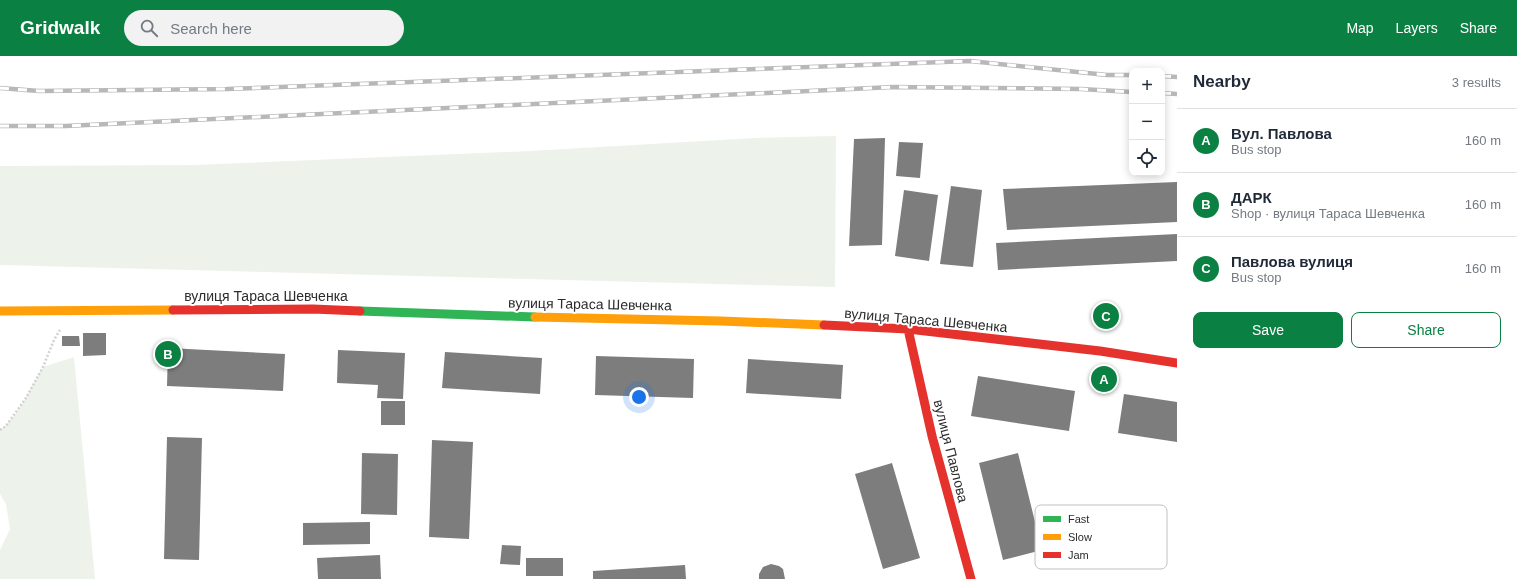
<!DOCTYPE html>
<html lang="en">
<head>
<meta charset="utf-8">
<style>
	:root { --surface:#fff; --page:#f2f2f3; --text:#1f2937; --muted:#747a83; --line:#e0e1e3; --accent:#0b8043 }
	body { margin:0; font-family:Arial,sans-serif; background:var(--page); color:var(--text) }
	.controls { position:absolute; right:12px; top:12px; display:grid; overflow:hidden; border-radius:8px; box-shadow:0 2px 10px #0003 }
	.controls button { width:36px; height:36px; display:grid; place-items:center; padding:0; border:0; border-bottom:1px solid var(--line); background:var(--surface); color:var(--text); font:20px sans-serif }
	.you { position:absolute; left:639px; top:341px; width:14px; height:14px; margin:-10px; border:3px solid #fff; border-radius:50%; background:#1a73e8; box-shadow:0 0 0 6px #1a73e833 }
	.badge { display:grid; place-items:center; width:26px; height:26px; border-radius:50%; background:var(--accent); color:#fff; font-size:13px; font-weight:700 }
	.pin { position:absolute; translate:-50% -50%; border:2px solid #fff; box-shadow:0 1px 4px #0006 }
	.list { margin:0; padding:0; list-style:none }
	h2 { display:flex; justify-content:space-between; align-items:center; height:52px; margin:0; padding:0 16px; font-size:17px }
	h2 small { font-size:13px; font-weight:400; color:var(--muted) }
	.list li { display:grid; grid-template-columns:26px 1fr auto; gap:12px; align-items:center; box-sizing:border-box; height:64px; padding:0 16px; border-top:1px solid var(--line) }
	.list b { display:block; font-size:15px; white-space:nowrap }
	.list p { margin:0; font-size:13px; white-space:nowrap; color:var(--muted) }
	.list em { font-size:13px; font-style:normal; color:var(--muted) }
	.actions { display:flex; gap:8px; padding:12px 16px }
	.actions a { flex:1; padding:9px 0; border:1px solid var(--accent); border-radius:8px; text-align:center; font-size:14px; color:var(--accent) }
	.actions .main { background:var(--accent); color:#fff }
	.icon { flex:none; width:22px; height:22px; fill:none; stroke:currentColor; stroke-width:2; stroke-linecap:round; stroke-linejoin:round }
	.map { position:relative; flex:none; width:1177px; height:523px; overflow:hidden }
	header { display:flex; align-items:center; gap:24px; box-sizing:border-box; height:56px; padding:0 20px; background:var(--accent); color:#fff }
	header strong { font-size:19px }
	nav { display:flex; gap:22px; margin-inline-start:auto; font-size:14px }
	.search { width:280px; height:36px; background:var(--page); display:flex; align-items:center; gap:10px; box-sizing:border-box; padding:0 14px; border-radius:22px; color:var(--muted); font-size:15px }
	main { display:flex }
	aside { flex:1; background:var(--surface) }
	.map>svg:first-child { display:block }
	.green { fill:#edf3eb }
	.building { fill:#7d7d7d }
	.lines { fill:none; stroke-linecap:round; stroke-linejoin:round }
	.path { stroke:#d1d1d1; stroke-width:2.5; stroke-dasharray:2 2; stroke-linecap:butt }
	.fast { stroke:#30b455; stroke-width:9 }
	.slow { stroke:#ff9f0a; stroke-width:9 }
	.jam { stroke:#e5322d; stroke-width:9 }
	.rail-casing { stroke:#b8b8b8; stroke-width:4.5 }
	.rail { stroke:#fff; stroke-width:3; stroke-dasharray:9; stroke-linecap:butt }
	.labels { text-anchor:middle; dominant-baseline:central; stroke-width:4; stroke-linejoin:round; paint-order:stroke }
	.street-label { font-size:14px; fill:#2c2c2c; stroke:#fff }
	.key { fill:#fff; stroke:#c0c0c0; stroke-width:1 }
	.key-label { font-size:11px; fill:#2c2c2c }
</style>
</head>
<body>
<header>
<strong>Gridwalk</strong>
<div class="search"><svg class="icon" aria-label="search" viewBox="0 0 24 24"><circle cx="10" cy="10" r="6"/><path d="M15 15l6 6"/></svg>Search here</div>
<nav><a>Map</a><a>Layers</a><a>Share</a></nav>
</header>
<main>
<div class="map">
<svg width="1177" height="523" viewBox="0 0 1177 523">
	<rect width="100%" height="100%" fill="#fff"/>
	<path class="green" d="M836,80l-1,151 -835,-22v-99l194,-1 336,-14 225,-13z
		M74,301l21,222h-95v-29l10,-21 -4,-25 -6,-10v-64c17,-12 32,-44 43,-63z"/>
	<path class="building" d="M885,82l-3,107 -33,1 5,-107z
		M899,86l24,1 -3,35 -24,-2z
		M1177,126v40l-170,8 -4,-41z
		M951,130l31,4 -9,77 -33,-3z
		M904,134l34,5 -9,66 -34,-5z
		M1177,178v27l-179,9 -2,-27z
		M83,277h23v22l-23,1z
		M62,280h17l1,10h-18z
		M168,292l117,6 -2,37 -116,-5z
		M338,294l67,3 -2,46 -26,-1 1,-13 -41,-2z
		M445,296l97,6 -2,36 -98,-6z
		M596,300l98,3 -1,39 -98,-3z
		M748,303l95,6 -2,34 -95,-6z
		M978,320l97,15 -6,40 -98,-15z
		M1124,338l53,8v40l-59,-9z
		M381,345h24v24h-24z
		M167,381l35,1 -3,122 -35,-1z
		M432,384l41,2 -4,97 -40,-2z
		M362,397l36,1 -1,61 -36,-1z
		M1018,397l24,97 -39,10 -24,-97z
		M892,407l28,95 -37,11 -28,-95z
		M370,466v22l-67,1v-22z
		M502,489l19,1 -1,19 -20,-1z
		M380,499l1,24h-63l-1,-21z
		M526,502h37v18h-37z
		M771,508l8,2 4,3 2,10h-26v-5l4,-7z
		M685,509l1,14h-93v-8z"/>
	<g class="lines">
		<path class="path" d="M0,374l6,-4 20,-28 17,-31 11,-27 6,-10"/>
		<path class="fast" d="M360,255l175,6"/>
		<path class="slow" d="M0,255l173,-1
			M535,261l186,4 103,4"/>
		<path class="jam" d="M173,254l140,-1 47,2
			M824,269l84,4 192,22 77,12
			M908,273l24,107 39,143"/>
		<g class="rail-casing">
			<path id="rail" d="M1162,20l15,1
				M0,32l39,3 188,-2 743,-28 137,14h25
				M1162,37l15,1
				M0,70h66l827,-39 188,2 51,3"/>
		</g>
		<use href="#rail" class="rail"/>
	</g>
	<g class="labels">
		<g class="street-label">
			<text x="266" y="240">вулиця Тараса Шевченка</text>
			<text transform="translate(590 248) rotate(1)">вулиця Тараса Шевченка</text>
			<text transform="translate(926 264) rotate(5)">вулиця Тараса Шевченка</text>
			<text transform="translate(951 395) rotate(76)">вулиця Павлова</text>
		</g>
	</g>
	<rect x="1035" y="449" width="132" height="64" rx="6" class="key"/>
	<rect x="1043" y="460" width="18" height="6" fill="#30b455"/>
	<rect x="1043" y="478" width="18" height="6" fill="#ff9f0a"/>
	<rect x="1043" y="496" width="18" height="6" fill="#e5322d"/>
	<g class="key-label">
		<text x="1068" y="467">Fast</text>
		<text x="1068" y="485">Slow</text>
		<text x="1068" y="503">Jam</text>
	</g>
</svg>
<div class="controls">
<button>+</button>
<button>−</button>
<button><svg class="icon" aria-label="locate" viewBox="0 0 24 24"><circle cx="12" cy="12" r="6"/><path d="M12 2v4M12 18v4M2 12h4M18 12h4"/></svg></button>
</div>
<div class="you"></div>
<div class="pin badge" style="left:1104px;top:323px">A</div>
<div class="pin badge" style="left:168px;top:298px">B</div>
<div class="pin badge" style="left:1106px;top:260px">C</div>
</div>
<aside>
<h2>Nearby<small>3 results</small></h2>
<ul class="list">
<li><span class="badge">A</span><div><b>Вул. Павлова</b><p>Bus stop</p></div><em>160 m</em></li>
<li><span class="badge">B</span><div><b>ДАРК</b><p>Shop · вулиця Тараса Шевченка</p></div><em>160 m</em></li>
<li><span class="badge">C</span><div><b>Павлова вулиця</b><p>Bus stop</p></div><em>160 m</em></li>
</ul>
<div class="actions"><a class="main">Save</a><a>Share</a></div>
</aside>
</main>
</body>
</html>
